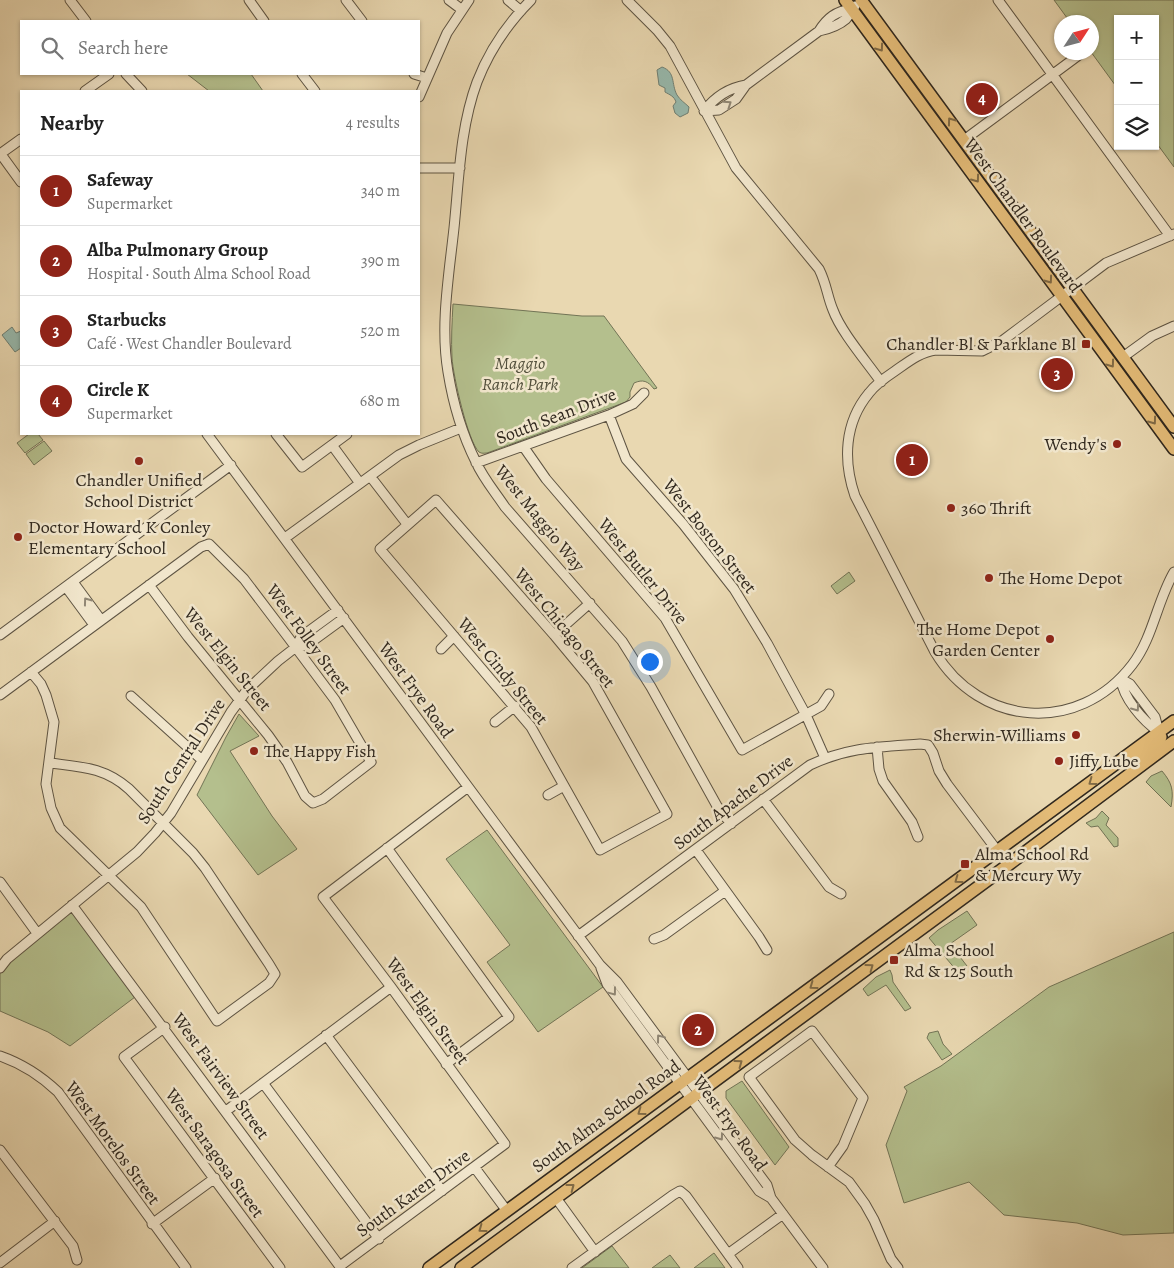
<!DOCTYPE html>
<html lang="en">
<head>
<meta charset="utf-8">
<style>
	:root { --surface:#fff; --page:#f2f2f2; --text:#222; --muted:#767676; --line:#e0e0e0; --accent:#8f2418 }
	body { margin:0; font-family:Alegreya,serif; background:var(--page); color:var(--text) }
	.controls { position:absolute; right:15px; top:15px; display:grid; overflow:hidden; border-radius:0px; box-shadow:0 1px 4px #0004 }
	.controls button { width:45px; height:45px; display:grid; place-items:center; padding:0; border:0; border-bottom:1px solid var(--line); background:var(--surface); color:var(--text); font:25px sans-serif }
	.compass { position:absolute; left:1054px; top:15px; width:45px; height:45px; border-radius:50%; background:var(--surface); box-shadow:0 1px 4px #0004; rotate:54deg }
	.you { position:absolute; left:649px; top:661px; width:18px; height:18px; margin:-12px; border:4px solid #fff; border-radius:50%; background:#1a73e8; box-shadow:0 0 0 8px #1a73e833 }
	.badge { display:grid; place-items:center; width:32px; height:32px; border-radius:50%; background:var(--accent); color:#fff; font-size:16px; font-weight:700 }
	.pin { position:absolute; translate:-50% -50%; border:2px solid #fff; box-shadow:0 1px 5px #0006 }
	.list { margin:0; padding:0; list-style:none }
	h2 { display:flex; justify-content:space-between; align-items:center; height:65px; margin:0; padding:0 20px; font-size:21px }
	h2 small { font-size:16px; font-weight:400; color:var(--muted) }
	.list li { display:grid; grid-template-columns:32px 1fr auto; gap:15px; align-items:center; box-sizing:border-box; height:70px; padding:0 20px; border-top:1px solid var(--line) }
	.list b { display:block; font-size:19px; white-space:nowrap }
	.list p { margin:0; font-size:16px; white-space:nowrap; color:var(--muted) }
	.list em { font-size:16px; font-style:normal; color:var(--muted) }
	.icon { flex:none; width:28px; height:28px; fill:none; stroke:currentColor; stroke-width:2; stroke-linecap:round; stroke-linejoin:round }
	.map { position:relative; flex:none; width:1174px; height:1268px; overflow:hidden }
	.search { position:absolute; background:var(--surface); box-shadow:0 1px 4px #0004; left:20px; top:20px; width:400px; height:55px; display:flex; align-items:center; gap:12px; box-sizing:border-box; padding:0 18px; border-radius:0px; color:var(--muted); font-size:19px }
	.panel { position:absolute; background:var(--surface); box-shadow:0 1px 4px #0004; left:20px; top:90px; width:400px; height:345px; border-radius:0px }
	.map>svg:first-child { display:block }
	.green { fill:#b4bf8d; stroke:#727456 }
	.water { fill:#97b9ad; stroke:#6e7f74 }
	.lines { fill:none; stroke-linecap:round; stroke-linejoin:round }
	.minor-casing { stroke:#5e5443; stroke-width:11 }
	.major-casing { stroke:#30281e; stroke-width:14 }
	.minor { stroke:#f1e6cc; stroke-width:9 }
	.major { stroke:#e4bc78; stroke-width:11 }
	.oneway { stroke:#816b46 }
	.oneway2 { stroke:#908775 }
	.poi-dot { fill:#8f2418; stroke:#f1e6cc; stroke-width:2 }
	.labels { text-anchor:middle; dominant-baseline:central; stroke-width:5; stroke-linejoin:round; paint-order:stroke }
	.street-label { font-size:18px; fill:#30281e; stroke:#f1e6cc }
	.poi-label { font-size:18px; fill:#30281e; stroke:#f1e6cc; text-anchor:start }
	.park-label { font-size:18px; font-style:italic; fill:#514e3a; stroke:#f1e6cc }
</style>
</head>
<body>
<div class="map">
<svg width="1174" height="1268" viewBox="0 0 1174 1268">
	<rect width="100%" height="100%" fill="#e9d8b1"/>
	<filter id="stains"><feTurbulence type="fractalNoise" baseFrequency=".004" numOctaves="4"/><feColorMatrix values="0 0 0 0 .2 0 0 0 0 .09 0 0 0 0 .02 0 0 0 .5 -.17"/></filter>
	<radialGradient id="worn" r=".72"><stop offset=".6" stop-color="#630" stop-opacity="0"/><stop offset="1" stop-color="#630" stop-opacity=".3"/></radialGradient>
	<path class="green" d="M1054,0h120v167l-19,-26v-122h-37v70l-27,-37 1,-30h-22z
		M187,74h64l12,17h-54z
		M453,304l129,12h22l53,72 -3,1c-6,-8 -11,-10 -20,-6l-4,9v5l-4,5 -139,51c-3,0 -5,1 -8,-1 -11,-10 -26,-77 -27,-94 -1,-18 0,-36 1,-54z
		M29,434h9l5,6 -18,13 -8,-10z
		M44,441l8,10 -18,14 -8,-11z
		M849,572l6,9 -18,13 -6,-8z
		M239,714l20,22 -29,15 42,65 25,33 -39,26 -61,-80 29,-58z
		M1162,771c10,12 12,19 9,36l-25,-25 5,-6z
		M1102,811l7,7 -3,7 12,13v8l-4,1 -16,-21 -7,1 -5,-4 10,-5z
		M487,830l116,157 -65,45 -51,-70 23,-17 -64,-86z
		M72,905l67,89 -69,52 -22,-14 -48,-21v-43z
		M967,911l10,14 -27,19 17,22 -10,5 -28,-33 9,-8z
		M1174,932v301l-51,2 -46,-12 -73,-8 -35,-33 -65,21 -18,-58 21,-54 -3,-4 37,-21 108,-79z
		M890,970l2,5 1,7 18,26 -6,3 -19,-26 -18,11 -5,-7 13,-12z
		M938,1031l5,13 9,10 -10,6 -15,-22 2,-5z
		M742,1081l47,66 -14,18 -49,-67v-7z
		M612,1246l17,22h-47z
		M714,1253l11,15h-31z
		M670,1255l10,13h-28z"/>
	<path class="water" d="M662,67c14,5 9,17 15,28 3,5 8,8 12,12l-1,6 -8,4 -5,-4 -2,-7 3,-4c-2,-6 -6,-7 -11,-10v-4l-6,-3 -2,-15z
		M12,327l4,6 5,-2v17l-6,4 -13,-17z"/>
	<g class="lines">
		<g class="minor-casing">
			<path id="minor" d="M70,0l16,21
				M249,0l15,21
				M346,0l16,21
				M449,0l12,9
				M508,0l13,11
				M531,0c-23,23 -42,51 -54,82 -17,46 -18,97 -23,146 -5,47 -14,97 -6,144 5,31 14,62 28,90 7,16 19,30 29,45l117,134 29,46 66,119 14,18
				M627,0l30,30 13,16 66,122 83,101c8,16 8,27 14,41 8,22 34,52 48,72
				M998,0l172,236
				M819,31c8,-13 17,-20 33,-22
				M126,74l16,17
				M302,74l13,17
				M414,74l13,4
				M85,91l24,-17
				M419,97l28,-64 22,-33
				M704,111l15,-1 17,-11 10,-14 73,-54c9,-2 19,-5 27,-12 4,-4 4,-9 9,-13
				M704,111c11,-14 24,-23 42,-26
				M964,140l119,-88
				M0,153l21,29
				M0,154l21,-15
				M419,168h41
				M1174,234l-68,29 -104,78 -20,10 -46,-1c-16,2 -28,12 -41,21 -9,6 -20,14 -26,22 -25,30 -26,68 -14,103l80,156c45,75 143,83 197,13 21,-27 25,-64 42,-93
				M1123,357l29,-21 22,-10
				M609,415l17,44 57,65 51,65 33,54 39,72 19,43
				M207,434l393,531 17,17 150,203 4,13
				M276,434l26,33 45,-33
				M332,445l27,37
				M523,446l23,33 119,139 77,132 79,-44 8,-12
				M476,463l133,-48 24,-11 11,-11
				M370,476l37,48
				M436,500l118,135 39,47 74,132 -67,36 -69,-123 -151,-178z
				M285,538l114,-83 20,-10 42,-17
				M73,582l28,38
				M66,587l28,38
				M0,635l231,-170
				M554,635l36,-32
				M296,647l11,-2 37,-27
				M441,649l13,-13
				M31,672l10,12 5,11 8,27 -8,62 5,24 9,20 81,79 76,114 52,-38 6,-9 -6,-10 -64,-96 -12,-15 -64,-64c-25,-22 -48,-22 -79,-26
				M1121,679c2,19 22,42 38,53
				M1121,679l9,5 25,33 4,15
				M0,695l201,-148 8,-3 35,35 44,58 47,63 36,62 -48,37 -10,4 -8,-7 -18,-34 -19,-27 -80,-98 -39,-52
				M131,696l71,64
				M495,722l20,-16
				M877,747l2,22 4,12 29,41 6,15
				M548,795l16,-9
				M763,799l66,88 12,7
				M387,848l122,169 -63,47
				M696,850l63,87 8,13
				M0,882l37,51
				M72,905l269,363
				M578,936l232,-171c38,-18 69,-18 110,-21l8,1 5,8 6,18 8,13 61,81
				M654,939l10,-4 61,-44
				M0,968l7,-9 130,-107 18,-19 16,-20 60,-101 16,-22 31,-29 18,-14 5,-10 37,-27
				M601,968l6,16 152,207 12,7 52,70
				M165,1027l-41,30 156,211
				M326,1035l116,156
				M0,1056c23,8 40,19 58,36l128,176
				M263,1083l116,156
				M226,1111l165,-124
				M0,1150l73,96 4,14
				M828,1167l15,-21 20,-48 -51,-67 -63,46 46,63 17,15 37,27 16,22 9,16 17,39 7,9
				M475,1168l32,43
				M556,1198l39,54
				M152,1224l63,-46
				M728,1254l55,-40
				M0,1263l55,-42
				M340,1266l165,-122 -114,-157 -68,-90 145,-110
				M572,1268l101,-73 7,-4 6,5 52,72"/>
		</g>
		<g class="major-casing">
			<path id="major" d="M845,0l329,449
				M861,0l313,427
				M1137,759l21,-16 3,-6 -2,-5
				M429,1268l745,-547
				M461,1268l547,-403 166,-124"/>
		</g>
		<use href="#minor" class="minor"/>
		<use href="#major" class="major"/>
	</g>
	<defs><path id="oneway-chevron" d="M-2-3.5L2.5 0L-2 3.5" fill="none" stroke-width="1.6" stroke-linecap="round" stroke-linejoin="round" transform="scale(1.25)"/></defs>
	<g class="oneway">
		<use href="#oneway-chevron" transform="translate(880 48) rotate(54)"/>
		<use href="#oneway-chevron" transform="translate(951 121) rotate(-126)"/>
		<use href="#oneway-chevron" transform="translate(976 179) rotate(54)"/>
		<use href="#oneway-chevron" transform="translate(1049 280) rotate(54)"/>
		<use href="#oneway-chevron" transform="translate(1111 364) rotate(54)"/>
		<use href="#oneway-chevron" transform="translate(1153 421) rotate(54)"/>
		<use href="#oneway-chevron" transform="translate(1092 782) rotate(144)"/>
		<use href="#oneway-chevron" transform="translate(958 880) rotate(144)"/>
		<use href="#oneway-chevron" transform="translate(870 967) rotate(-36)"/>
		<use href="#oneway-chevron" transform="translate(813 986) rotate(144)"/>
		<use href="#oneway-chevron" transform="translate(739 1063) rotate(-36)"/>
		<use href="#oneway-chevron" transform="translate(641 1112) rotate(144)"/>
		<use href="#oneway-chevron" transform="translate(571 1187) rotate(-37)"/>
		<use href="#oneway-chevron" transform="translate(482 1229) rotate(144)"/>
	</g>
	<g class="oneway2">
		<use href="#oneway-chevron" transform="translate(728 104) rotate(-34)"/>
		<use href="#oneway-chevron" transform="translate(87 601) rotate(-126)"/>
		<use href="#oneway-chevron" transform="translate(1136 708) rotate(54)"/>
		<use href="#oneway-chevron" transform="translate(613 992) rotate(53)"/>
		<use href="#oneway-chevron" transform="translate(660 1038) rotate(-127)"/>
		<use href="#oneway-chevron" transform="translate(720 1137) rotate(54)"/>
	</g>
	<g class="poi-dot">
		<rect x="1081" y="339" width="10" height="10" rx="2.5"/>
		<circle cx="1117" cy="444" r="5"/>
		<circle cx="139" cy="461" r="5"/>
		<circle cx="951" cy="508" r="5"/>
		<circle cx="18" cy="537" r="5"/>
		<circle cx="989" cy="578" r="5"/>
		<circle cx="1050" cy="639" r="5"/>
		<circle cx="1076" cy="735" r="5"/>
		<circle cx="254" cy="751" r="5"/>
		<circle cx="1059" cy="761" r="5"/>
		<rect x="960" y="859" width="10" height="10" rx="2.5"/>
		<rect x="889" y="955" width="10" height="10" rx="2.5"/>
	</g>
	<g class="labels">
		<g class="street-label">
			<text transform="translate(1023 215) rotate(54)">West Chandler Boulevard</text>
			<text transform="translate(556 416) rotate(-21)">South Sean Drive</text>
			<text transform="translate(540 518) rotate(51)">West Maggio Way</text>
			<text transform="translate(710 536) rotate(52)">West Boston Street</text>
			<text transform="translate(643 571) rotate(51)">West Butler Drive</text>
			<text transform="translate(565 628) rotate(51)">West Chicago Street</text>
			<text transform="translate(309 639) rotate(54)">West Folley Street</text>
			<text transform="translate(228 659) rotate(51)">West Elgin Street</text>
			<text transform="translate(503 671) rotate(51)">West Cindy Street</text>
			<text transform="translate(416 690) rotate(54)">West Frye Road</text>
			<text transform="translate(181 761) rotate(-57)">South Central Drive</text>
			<text transform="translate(733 802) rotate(-37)">South Apache Drive</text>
			<text transform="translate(428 1011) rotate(54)">West Elgin Street</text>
			<text transform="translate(221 1076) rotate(54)">West Fairview Street</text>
			<text transform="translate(606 1116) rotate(-36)">South Alma School Road</text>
			<text transform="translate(730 1123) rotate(54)">West Frye Road</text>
			<text transform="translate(113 1143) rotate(54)">West Morelos Street</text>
			<text transform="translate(215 1153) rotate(54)">West Saragosa Street</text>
			<text transform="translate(413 1193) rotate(-36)">South Karen Drive</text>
		</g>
		<g class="poi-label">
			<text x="1076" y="344" text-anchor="end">Chandler Bl &amp; Parklane Bl</text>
			<text x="1107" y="444" text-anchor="end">Wendy's</text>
			<text x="139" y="480" text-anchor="middle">Chandler Unified<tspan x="139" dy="21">School District</tspan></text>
			<text x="961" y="508">360 Thrift</text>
			<text x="28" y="527">Doctor Howard K Conley<tspan x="28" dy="21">Elementary School</tspan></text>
			<text x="999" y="578">The Home Depot</text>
			<text x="1040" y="629" text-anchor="end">The Home Depot<tspan x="1040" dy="21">Garden Center</tspan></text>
			<text x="1066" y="735" text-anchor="end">Sherwin-Williams</text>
			<text x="264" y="751">The Happy Fish</text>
			<text x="1069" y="761">Jiffy Lube</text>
			<text x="975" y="854">Alma School Rd<tspan x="975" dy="21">&amp; Mercury Wy</tspan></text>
			<text x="904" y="950">Alma School<tspan x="904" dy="21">Rd &amp; 125 South</tspan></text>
		</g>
		<g class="park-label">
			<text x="520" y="363">Maggio<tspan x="520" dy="21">Ranch Park</tspan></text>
		</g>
	</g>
	<rect width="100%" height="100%" filter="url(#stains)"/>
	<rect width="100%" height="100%" fill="url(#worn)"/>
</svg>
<div class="controls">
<button>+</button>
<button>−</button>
<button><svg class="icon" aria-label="layers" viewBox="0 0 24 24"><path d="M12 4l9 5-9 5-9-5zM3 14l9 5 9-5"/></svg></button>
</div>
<svg class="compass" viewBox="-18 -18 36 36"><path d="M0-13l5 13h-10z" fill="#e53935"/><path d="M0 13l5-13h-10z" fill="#767676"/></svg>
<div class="you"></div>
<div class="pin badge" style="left:912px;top:460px">1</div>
<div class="pin badge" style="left:698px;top:1030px">2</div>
<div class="pin badge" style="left:1057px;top:374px">3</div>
<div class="pin badge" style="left:982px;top:99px">4</div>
<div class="search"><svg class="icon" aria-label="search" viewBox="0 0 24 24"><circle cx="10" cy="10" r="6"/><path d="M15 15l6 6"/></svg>Search here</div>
<section class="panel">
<h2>Nearby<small>4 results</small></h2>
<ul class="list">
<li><span class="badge">1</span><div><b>Safeway</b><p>Supermarket</p></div><em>340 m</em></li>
<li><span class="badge">2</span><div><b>Alba Pulmonary Group</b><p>Hospital · South Alma School Road</p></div><em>390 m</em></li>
<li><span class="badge">3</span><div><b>Starbucks</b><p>Café · West Chandler Boulevard</p></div><em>520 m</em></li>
<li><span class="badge">4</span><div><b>Circle K</b><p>Supermarket</p></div><em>680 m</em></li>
</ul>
</section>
</div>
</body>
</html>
